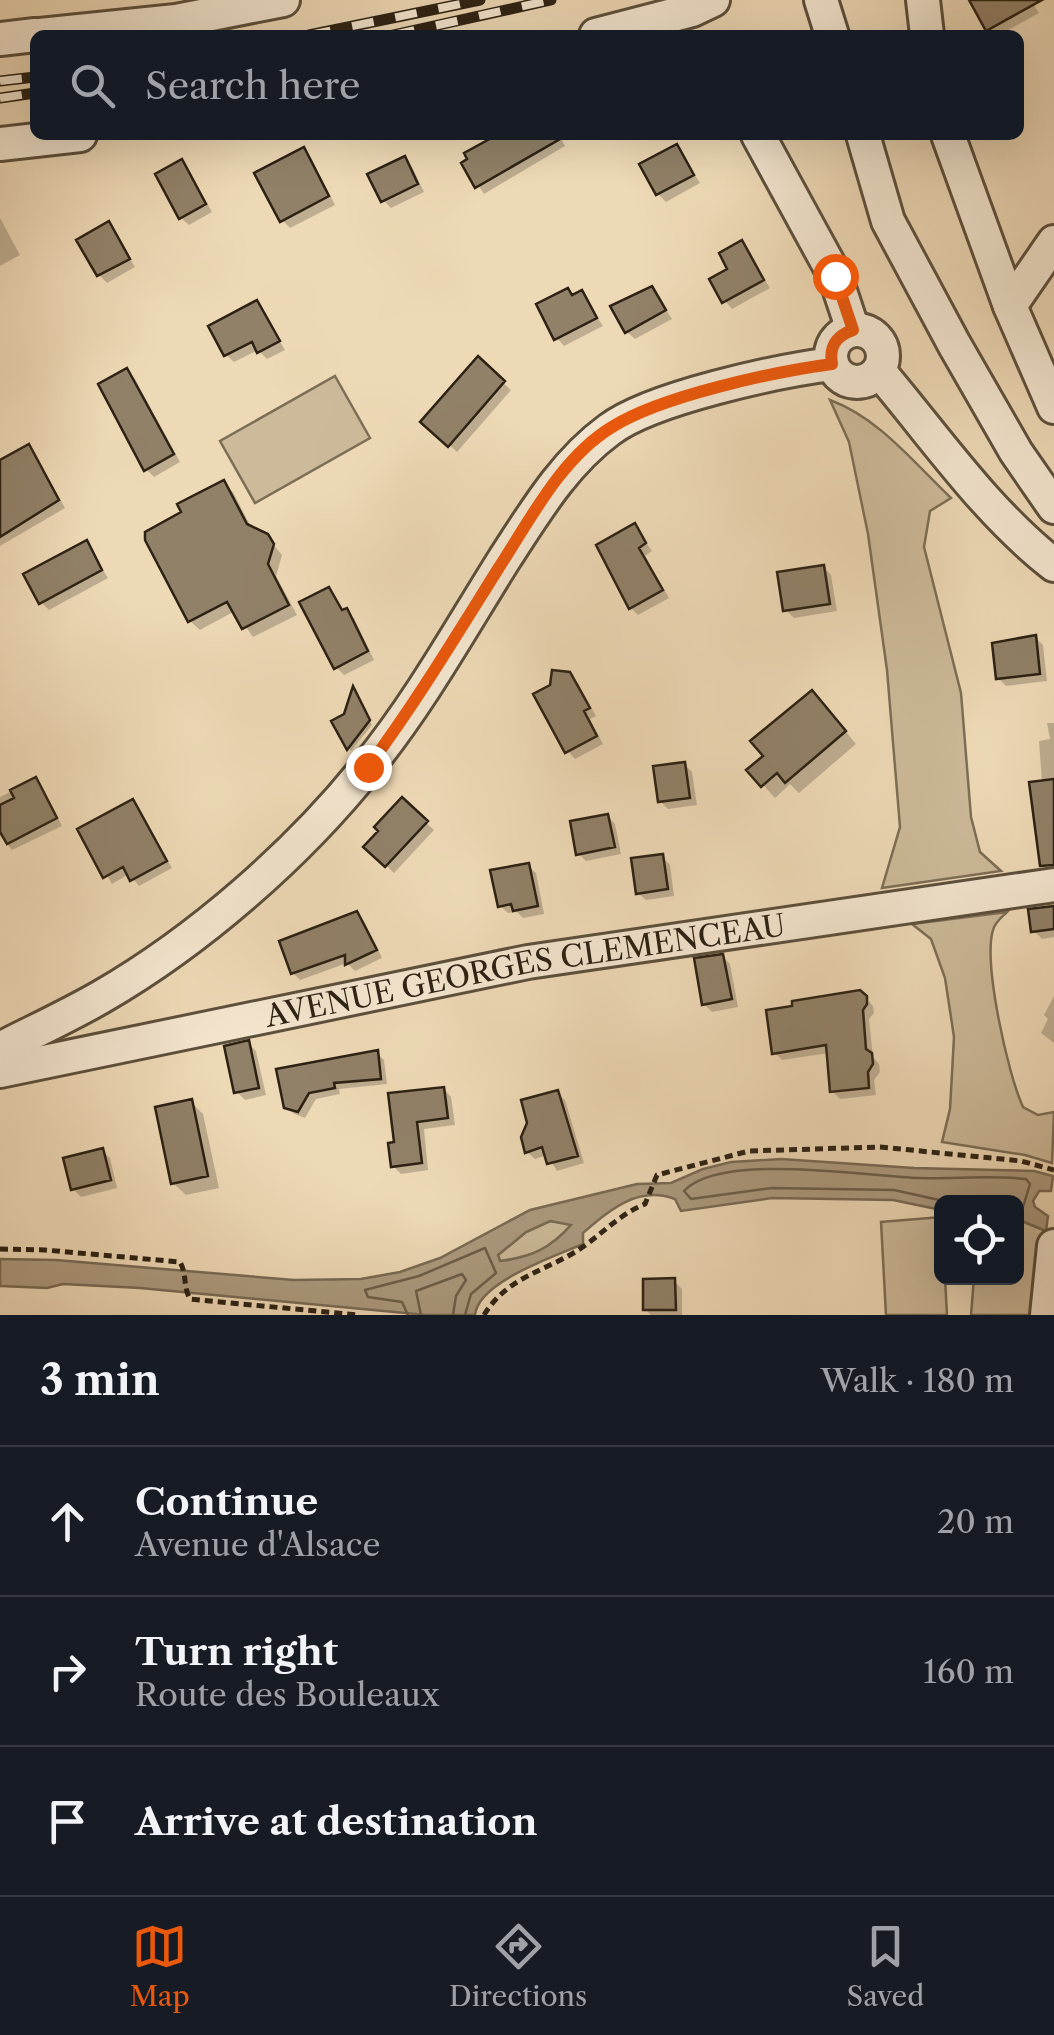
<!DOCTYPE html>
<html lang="en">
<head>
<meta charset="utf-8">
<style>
	:root { --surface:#171b24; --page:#242831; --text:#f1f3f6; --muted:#9ea1a6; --line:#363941; --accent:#ea580c }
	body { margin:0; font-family:"Libre Caslon Text",serif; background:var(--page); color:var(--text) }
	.controls { position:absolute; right:30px; bottom:30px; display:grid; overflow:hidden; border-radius:15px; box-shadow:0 10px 40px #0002 }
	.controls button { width:90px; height:90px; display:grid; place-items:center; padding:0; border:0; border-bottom:2px solid var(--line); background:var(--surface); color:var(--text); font:50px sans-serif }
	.stop { position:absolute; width:30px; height:30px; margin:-22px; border:8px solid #ea580c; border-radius:50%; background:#fff }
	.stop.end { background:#ea580c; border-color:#fff; box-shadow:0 2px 10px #0008 }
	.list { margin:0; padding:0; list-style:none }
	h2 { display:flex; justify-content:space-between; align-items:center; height:130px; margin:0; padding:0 40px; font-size:42px }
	h2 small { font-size:32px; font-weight:400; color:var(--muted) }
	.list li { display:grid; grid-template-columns:65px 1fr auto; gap:30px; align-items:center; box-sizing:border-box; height:150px; padding:0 40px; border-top:2px solid var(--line) }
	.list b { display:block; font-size:38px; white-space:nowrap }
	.list p { margin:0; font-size:32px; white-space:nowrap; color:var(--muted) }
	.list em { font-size:32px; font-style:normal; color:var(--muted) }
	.icon { flex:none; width:55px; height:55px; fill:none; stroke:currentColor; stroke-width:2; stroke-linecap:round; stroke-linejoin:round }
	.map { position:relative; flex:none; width:1054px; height:1315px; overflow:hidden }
	.search { position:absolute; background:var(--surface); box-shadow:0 10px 40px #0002; left:30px; right:30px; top:30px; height:110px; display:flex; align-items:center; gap:25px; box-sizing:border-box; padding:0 35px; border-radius:15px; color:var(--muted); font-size:38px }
	.sheet { height:580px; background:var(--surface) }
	nav { display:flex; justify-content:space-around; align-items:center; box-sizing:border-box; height:140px; border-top:2px solid var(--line); background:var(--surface); font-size:28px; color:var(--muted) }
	nav a { display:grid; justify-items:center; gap:5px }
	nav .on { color:var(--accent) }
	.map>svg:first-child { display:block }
	.green { fill:#cdba9a; stroke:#7c6e56; stroke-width:2.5 }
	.water { fill:#ac9a7f; stroke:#796a54; stroke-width:2.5; fill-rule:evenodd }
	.shadow { fill:#0003 }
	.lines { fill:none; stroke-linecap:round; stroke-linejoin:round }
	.shore { stroke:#6c5e49; stroke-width:2.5 }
	.building { fill:#918168; stroke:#2c2113; stroke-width:2.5 }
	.minor-casing { stroke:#5c4f3c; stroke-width:38 }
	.path { stroke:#2c2113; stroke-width:5; stroke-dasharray:8 5; stroke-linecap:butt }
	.minor { stroke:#f4e6d0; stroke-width:32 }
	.rail-casing { stroke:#2c2113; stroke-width:11 }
	.rail { stroke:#f4e6d0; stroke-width:8; stroke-dasharray:22; stroke-linecap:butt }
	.route { stroke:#ea580c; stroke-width:12 }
	.labels { text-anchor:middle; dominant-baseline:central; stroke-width:8; stroke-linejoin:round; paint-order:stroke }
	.street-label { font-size:30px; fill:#2c2113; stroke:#f4e6d0 }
</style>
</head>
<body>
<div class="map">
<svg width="1054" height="1315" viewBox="0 0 1054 1315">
	<rect width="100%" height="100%" fill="#eed9b6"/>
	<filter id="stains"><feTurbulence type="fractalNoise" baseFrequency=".002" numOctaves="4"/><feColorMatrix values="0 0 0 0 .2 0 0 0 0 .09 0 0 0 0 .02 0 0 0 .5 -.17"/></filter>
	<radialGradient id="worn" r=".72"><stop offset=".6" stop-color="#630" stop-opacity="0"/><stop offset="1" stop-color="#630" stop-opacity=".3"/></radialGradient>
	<path class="green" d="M335,376l35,62 -115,65 -35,-62z
		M830,400c49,18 84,63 121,98l-21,13 -6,36 37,146 10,124 9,35 21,19 -119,17 18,-61 -13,-157 -19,-136 -19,-92z
		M1007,912c-5,5 -12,10 -14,18 -10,33 15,145 30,177l15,8 16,-3 -2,51 -27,-8 -83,-13 8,-33 4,-72 -9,-59 -14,-39 -19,-15z
		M941,1217l1,61h3l2,37h-61l-5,-93z
		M1017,1219l29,12 -6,13 -6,71h-63l3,-37h42z
		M550,1221l22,3c-24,26 -38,32 -72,37l-2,-6 28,-23z"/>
	<path class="water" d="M781,1159l133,9 120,3 19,5 -2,15h-12l-6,10 2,6 13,9 -2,15 -29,-12 -1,-17h-74l-1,8 -48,-10 -121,-2 -91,13 -6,-12c-37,-14 -65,11 -92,34v11c-28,12 -105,38 -108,71h-49l-286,-27 -77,-4 -16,4 -47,-2v-27l56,1 238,20 67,-1 39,-7 40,-14 90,-48 107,-26 34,-1 32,-14 28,-7zM550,1221l21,4c-20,23 -41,33 -71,36l-2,-6 28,-23z"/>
	<path class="shadow" d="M972,0h59l8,13 -40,22h-6z
		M503,135h56l6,11 -81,48 -20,-30z
		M677,147l23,36 -34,19 -8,-8z
		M303,150l8,8 24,47 -45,23 -8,-8z
		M404,159l8,8 12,25 -33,16 -8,-8z
		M182,162l7,8 23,42 -23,13 -8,-7z
		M0,218l20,37 -20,11z
		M108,224l27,43 -28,16 -8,-8z
		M741,243l29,45 -38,21 -7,-8 6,-31z
		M652,289l20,30 -37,20 -8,-7z
		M581,293l22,33 -39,20 -7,-8 17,-41z
		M256,303l29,47 -18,9 -9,-9 -24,12 -8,-7z
		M478,360l33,30 -54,62 -33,-30z
		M127,371l8,8 45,83 -26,15 -8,-8z
		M29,447l7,8 29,53 -65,38v-83z
		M223,483l10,9 19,37 14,7 16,19 -6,21 21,39 -44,22 -18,-26 -35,19 -10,-9 -43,-81z
		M634,526l18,25 -7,5 24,42 -31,17 -7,-7z
		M86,543l22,35 -59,32 -8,-8z
		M823,567l8,8 6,36 -43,7 -8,-8z
		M329,590l15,22 10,6 20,42 -30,15 -8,-8z
		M1035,637l8,8 4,36 -41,5 -8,-8z
		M569,675l9,8 18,33 -6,3 13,25 -28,15 -7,-8z
		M355,692l17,33 -21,26 -16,-29 11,-6z
		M824,705l32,39 -57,49 -9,-9 -15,14 -25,-28z
		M1047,723h7v111l-12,-51 -3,-42 11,-2z
		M684,764l8,8 5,33 -29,4 -8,-8z
		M35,780l8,8 19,38 -50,24 -12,-15v-38z
		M403,800l31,30 -40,43 -27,-26z
		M133,802l39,66 -33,18 -10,-12 -17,10 -32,-54z
		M607,816l8,8 6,30 -35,7 -7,-7z
		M662,857l8,8 4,31 -28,4 -8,-7z
		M528,866l8,7 8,41 -21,4 -6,-6 -9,1 -8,-7z
		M1054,908v29l-12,2 -8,-8z
		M357,914l7,7 18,37 -27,13 -8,-8 -47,17 -7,-7z
		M722,956l8,8 8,43 -26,5 -8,-8z
		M1054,996v47l-13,-10 7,-14 -4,-4z
		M865,997l8,9 1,7 -5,6 4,38 6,7 1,8 -6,8 2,15 -36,4 -8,-8 -3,-38 -47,7 -7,-7z
		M248,1043l8,8 10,44 -21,5 -8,-8z
		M377,1053l7,7 3,24 -48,5 1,5 -24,5 -11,19 -11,-4 -7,-7 -8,-36z
		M444,1089l7,8 4,28 -31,4 4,41 -27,4 -8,-8 4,-22z
		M557,1093l8,7 19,63 -27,8 -10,-16 -12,4 -8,-7z
		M191,1102l12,12 16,74 -33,7 -13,-12z
		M102,1151l8,7 7,30 -36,9 -8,-8z
		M674,1281l8,8v26h-31l-6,-6z"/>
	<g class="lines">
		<path class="shore" d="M948,1202l-54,-12 -122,-2 -81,11 -7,-8c36,-39 181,-15 234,-13 36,1 72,-3 108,1l4,5 -7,23 -7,4
			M408,1315l-6,-13 -34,-5 -3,-7 54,-14 66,-28 11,25 -25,21 -6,21
			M421,1315l-5,-24 46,-17 4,6 -10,16 -3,19"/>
	</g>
	<path class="building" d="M969,0h73l-56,31z
		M497,135h70l-92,53 -14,-25 6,-4 -3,-6z
		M677,144l17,31 -38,20 -17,-31z
		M304,147l25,49 -49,26 -26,-49z
		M405,156l13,28 -37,18 -14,-28z
		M182,159l24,45 -27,15 -24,-45z
		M109,221l21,38 -33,17 -21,-36z
		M742,240l22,40 -42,23 -13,-24 18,-10 -8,-16z
		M652,286l14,24 -41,23 -15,-27z
		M568,288l4,7 10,-5 15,28 -43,22 -18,-36z
		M257,300l23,41 -23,12 -5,-11 -28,14 -16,-30z
		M478,356l27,25 -57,66 -28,-25z
		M127,368l47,86 -30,17 -46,-87z
		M29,444l30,56 -59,37v-77z
		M224,480l23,44 21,10 6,10 -6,20 21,41 -47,24 -15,-27 -39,20 -43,-82v-8l36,-20 -4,-8z
		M635,523l11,20 -7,5 24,42 -34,19 -33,-64z
		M87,540l15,30 -63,34 -16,-30z
		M824,565l6,39 -47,7 -6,-39z
		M329,587l13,23 5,-2 21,43 -34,18 -35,-67z
		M1036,635l4,39 -44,5 -4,-36z
		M552,670l18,2 20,36 -6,3 13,25 -32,17 -32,-59 17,-9z
		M353,686l17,34 -23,30 -16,-29 13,-7z
		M812,690l34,41 -61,52 -8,-10 -16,14 -15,-17 17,-14 -13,-15z
		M685,762l5,36 -32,4 -5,-36z
		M36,777l21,41 -50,26 -7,-12v-27l14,-7 -4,-8z
		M1054,779v86l-14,1 -11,-84z
		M402,797l26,24 -43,46 -22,-20 15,-16 -4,-4z
		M133,799l34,62 -37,20 -7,-14 -20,11 -26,-49z
		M608,814l7,33 -39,8 -6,-34z
		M663,854l5,35 -32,5 -5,-36z
		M529,863l9,43 -25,5 -2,-7 -13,3 -8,-37z
		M1054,906v23l-23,3 -3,-23z
		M357,911l20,39 -32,15v-10l-54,19 -12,-33z
		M723,954l9,45 -30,6 -8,-47z
		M860,990l7,6v8l-4,6 3,39 6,4 1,11 -5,8 1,16 -39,4 -4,-47 -54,9 -6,-44 26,-4v-5z
		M249,1040l10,48 -25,5 -10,-47z
		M378,1050l3,29 -47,4 1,5 -26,5 -11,19 -14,-4 -8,-39z
		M444,1087l4,31 -31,4 5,41 -31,4 -3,-24 6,-1 -6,-49z
		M558,1090l20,66 -31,8 -5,-17 -17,6 -4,-16 6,-14 -6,-23z
		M192,1099l16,77 -37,8 -16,-77z
		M103,1148l8,32 -40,10 -8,-32z
		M675,1278l1,32h-33v-31z"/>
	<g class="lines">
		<g class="minor-casing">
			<g id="minor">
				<path d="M821,0l11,35"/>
				<path d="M923,0l4,35"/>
				<path d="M40,35l136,-14 107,-21"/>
				<path d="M596,35l96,-25 21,-10"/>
				<path d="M0,39l35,-4"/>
				<path d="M758,135l77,141 18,54"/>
				<path d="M863,135l25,86 66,123 62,108 38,55"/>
				<path d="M948,135l62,171 44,101"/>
				<path d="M0,144l80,-9"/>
				<path d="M1010,306l44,-64"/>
				<circle cx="857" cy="356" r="26"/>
				<path d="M879,371c56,66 106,140 175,194"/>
				<path d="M0,1049c33,-17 68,-33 101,-52 97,-56 197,-143 267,-231 52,-64 93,-138 137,-208 30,-46 59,-95 104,-128 42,-32 168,-59 223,-66"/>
				<path id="s1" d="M0,1071l528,-109 526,-77"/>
				<path d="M1047,1315l7,-69"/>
			</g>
		</g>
		<path class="path" d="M0,1249l45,1 135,12c7,12 3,25 10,37l167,16
			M484,1315c26,-42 67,-44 103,-71 20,-15 34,-30 58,-40l12,-29 92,-24 131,-4 141,14 33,9"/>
		<use href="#minor" class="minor"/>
		<g class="rail-casing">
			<path id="rail" d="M309,35l171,-35
				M393,35l158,-35
				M0,81l35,-4
				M0,98l35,-5"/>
		</g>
		<use href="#rail" class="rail"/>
	</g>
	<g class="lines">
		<path class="route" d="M368,767c47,-63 88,-131 130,-198 32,-49 63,-111 114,-142 49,-31 161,-55 220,-63 -3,-18 4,-28 21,-34l-18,-54"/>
	</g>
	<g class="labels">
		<g class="street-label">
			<text stroke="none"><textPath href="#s1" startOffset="535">AVENUE GEORGES CLEMENCEAU</textPath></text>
		</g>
	</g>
	<rect width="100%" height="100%" filter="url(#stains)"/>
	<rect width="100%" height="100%" fill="url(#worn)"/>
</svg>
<div class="controls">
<button><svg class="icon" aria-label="locate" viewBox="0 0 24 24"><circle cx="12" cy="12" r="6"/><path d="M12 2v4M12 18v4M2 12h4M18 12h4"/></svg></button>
</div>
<div class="stop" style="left:835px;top:276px"></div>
<div class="stop end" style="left:368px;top:767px"></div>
<div class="search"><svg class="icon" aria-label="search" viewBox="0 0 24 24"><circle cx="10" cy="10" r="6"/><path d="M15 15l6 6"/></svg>Search here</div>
</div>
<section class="sheet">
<h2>3 min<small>Walk · 180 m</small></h2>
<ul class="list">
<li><svg class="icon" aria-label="ahead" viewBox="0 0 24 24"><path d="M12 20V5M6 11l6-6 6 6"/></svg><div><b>Continue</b><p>Avenue d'Alsace</p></div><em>20 m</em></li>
<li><svg class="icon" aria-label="right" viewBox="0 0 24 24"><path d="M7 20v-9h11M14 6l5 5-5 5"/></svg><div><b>Turn right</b><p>Route des Bouleaux</p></div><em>160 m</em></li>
<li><svg class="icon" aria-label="arrive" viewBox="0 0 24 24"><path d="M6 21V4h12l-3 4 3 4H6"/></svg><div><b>Arrive at destination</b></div></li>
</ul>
</section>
<nav>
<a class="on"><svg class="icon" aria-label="map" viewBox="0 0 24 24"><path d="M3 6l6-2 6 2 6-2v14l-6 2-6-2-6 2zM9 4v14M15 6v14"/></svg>Map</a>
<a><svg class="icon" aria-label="directions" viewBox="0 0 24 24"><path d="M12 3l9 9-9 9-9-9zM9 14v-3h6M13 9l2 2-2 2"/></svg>Directions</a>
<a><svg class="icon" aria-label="saved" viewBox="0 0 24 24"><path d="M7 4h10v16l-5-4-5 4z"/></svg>Saved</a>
</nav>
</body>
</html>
